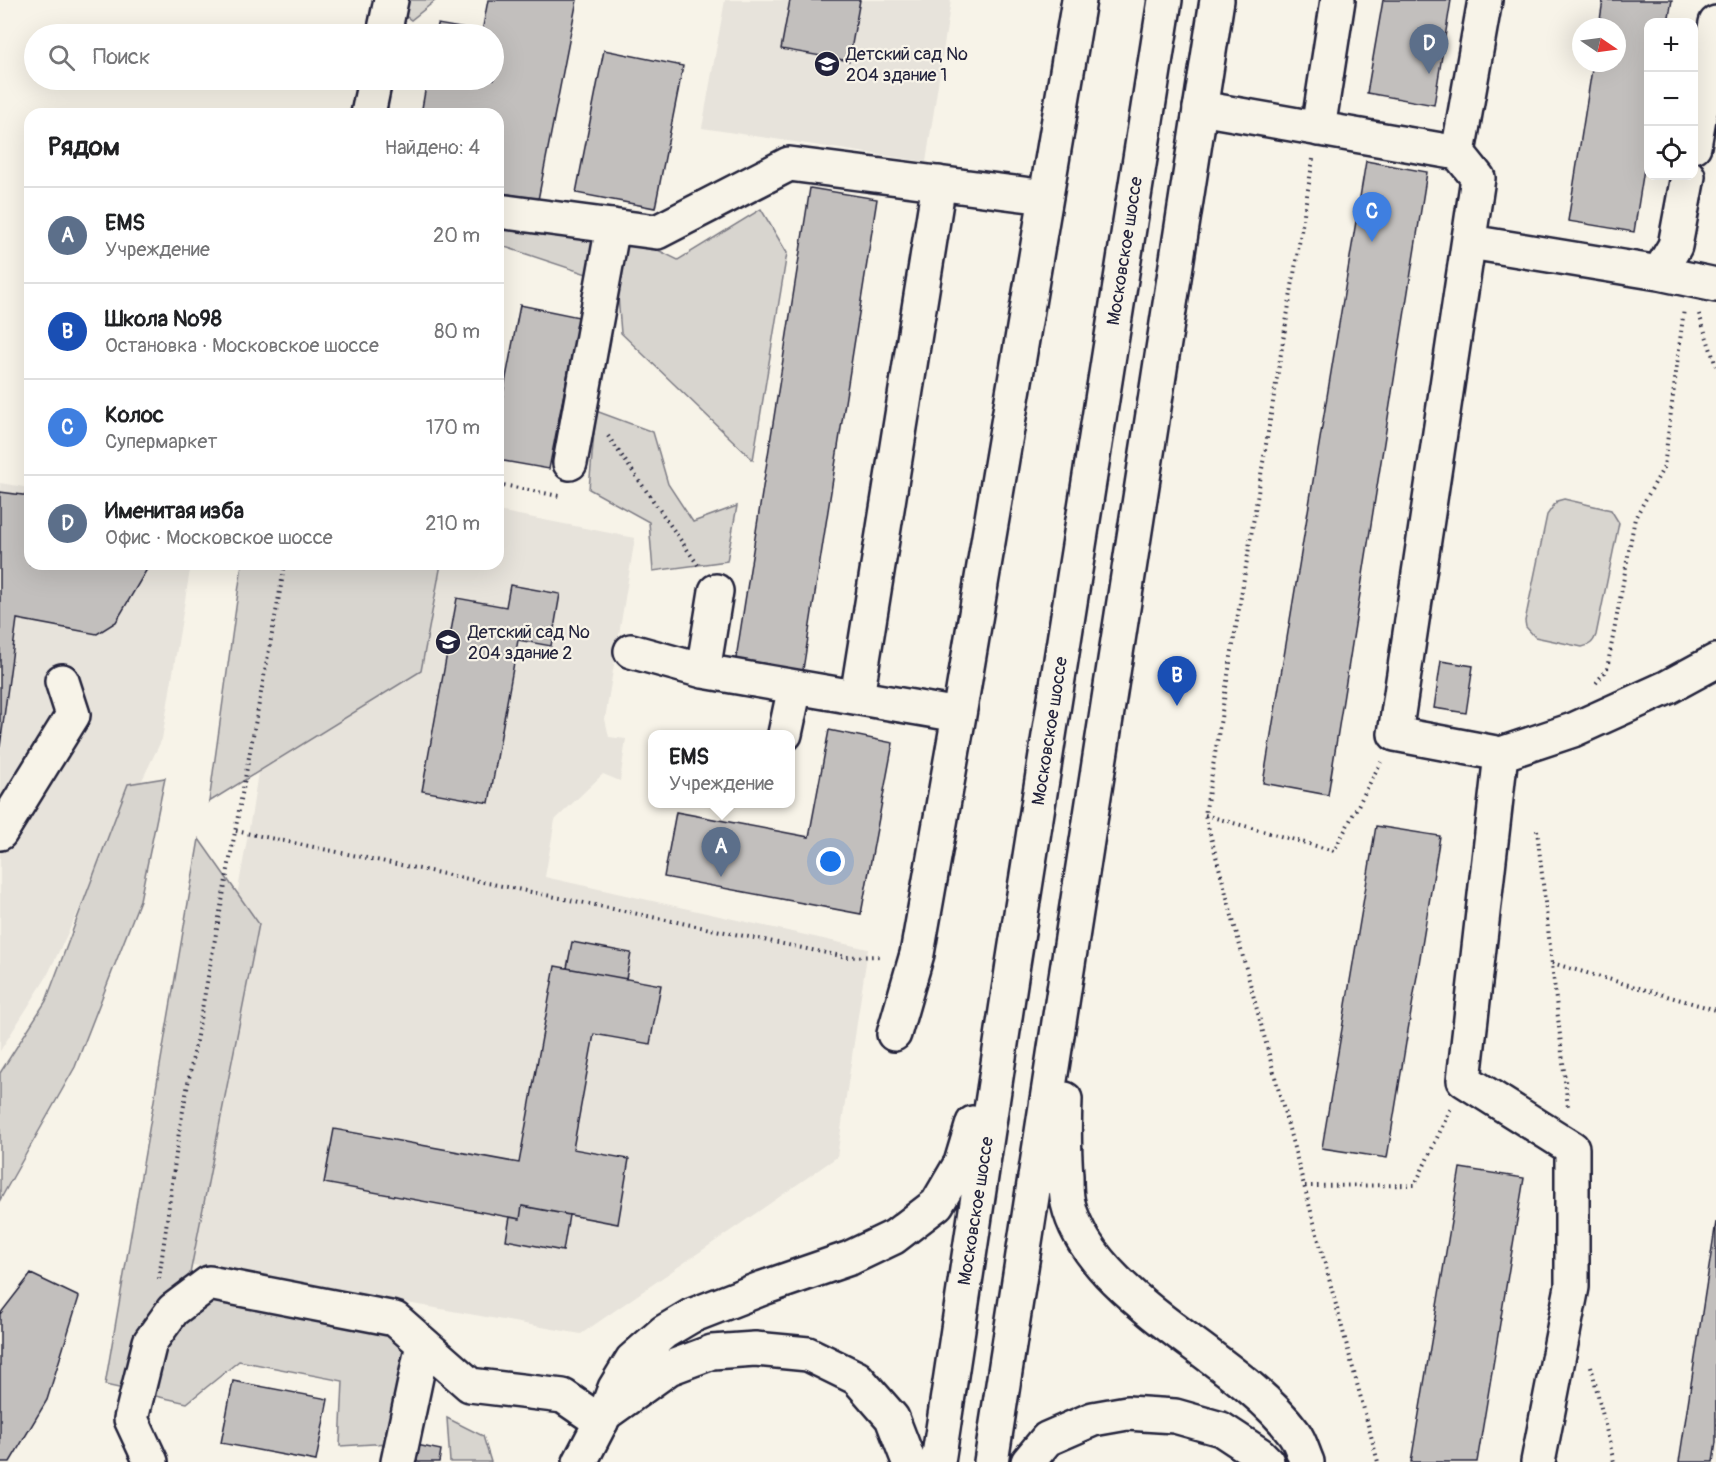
<!DOCTYPE html>
<html lang="ru">
<head>
<meta charset="utf-8">
<style>
	:root { --surface:#fff; --page:#f6f6f6; --text:#202124; --muted:#757577; --line:#e0e0e0; --accent:#22223b }
	body { margin:0; font-family:Pangolin,sans-serif; background:var(--page); color:var(--text) }
	.controls { position:absolute; right:18px; top:18px; display:grid; overflow:hidden; border-radius:12px; box-shadow:0 6px 24px #0002 }
	.controls button { width:54px; height:54px; display:grid; place-items:center; padding:0; border:0; border-bottom:2px solid var(--line); background:var(--surface); color:var(--text); font:30px sans-serif }
	.compass { position:absolute; left:1572px; top:18px; width:54px; height:54px; border-radius:50%; background:var(--surface); box-shadow:0 6px 24px #0002; rotate:103deg }
	.you { position:absolute; left:831px; top:862px; width:21px; height:21px; margin:-15px; border:4px solid #fff; border-radius:50%; background:#1a73e8; box-shadow:0 0 0 9px #1a73e833 }
	.badge { display:grid; place-items:center; width:39px; height:39px; border-radius:50%; background:var(--accent); color:#fff; font-size:20px; font-weight:700 }
	.pin { position:absolute; translate:-50% -50px; filter:drop-shadow(0 2px 3px #0008) }
	.pin::after { content:''; position:absolute; top:32px; width:21px; height:18px; background:inherit; clip-path:polygon(0 0,100% 0,50% 100%) }
	.popup { position:absolute; left:648px; top:730px; width:147px; height:78px; box-sizing:border-box; display:grid; place-content:center; border-radius:12px; background:var(--surface); filter:drop-shadow(0 2px 4px #0005); font-size:20px; white-space:nowrap; color:var(--muted) }
	.popup b { font-size:22px; color:var(--text) }
	.popup::after { content:''; position:absolute; left:50%; top:100%; margin-left:-12px; border:12px solid transparent; border-top-color:var(--surface) }
	.list { margin:0; padding:0; list-style:none }
	h2 { display:flex; justify-content:space-between; align-items:center; height:78px; margin:0; padding:0 24px; font-size:26px }
	h2 small { font-size:20px; font-weight:400; color:var(--muted) }
	.list li { display:grid; grid-template-columns:39px 1fr auto; gap:18px; align-items:center; box-sizing:border-box; height:96px; padding:0 24px; border-top:2px solid var(--line) }
	.list b { display:block; font-size:22px; white-space:nowrap }
	.list p { margin:0; font-size:20px; white-space:nowrap; color:var(--muted) }
	.list em { font-size:20px; font-style:normal; color:var(--muted) }
	.icon { flex:none; width:33px; height:33px; fill:none; stroke:currentColor; stroke-width:2; stroke-linecap:round; stroke-linejoin:round }
	.map { position:relative; flex:none; width:1716px; height:1462px; overflow:hidden }
	.search { position:absolute; background:var(--surface); box-shadow:0 6px 24px #0002; left:24px; top:24px; width:480px; height:66px; display:flex; align-items:center; gap:15px; box-sizing:border-box; padding:0 21px; border-radius:33px; color:var(--muted); font-size:22px }
	.panel { position:absolute; background:var(--surface); box-shadow:0 6px 24px #0002; left:24px; top:108px; width:480px; height:462px; border-radius:18px }
	.map>svg:first-child { display:block }
	.built { fill:#e7e3db }
	.green { fill:#d8d5cf; stroke:#7d7c85; stroke-width:1.5 }
	.building { fill:#c2bfbd; stroke:#22223b; stroke-width:1.5 }
	.lines { fill:none; stroke-linecap:round; stroke-linejoin:round }
	.minor-casing { stroke:#22223b; stroke-width:38 }
	.major-casing { stroke:#22223b; stroke-width:38 }
	.path { stroke:#22223b; stroke-width:4; stroke-dasharray:1.5 4.5; stroke-linecap:butt }
	.minor { stroke:#f7f3e8; stroke-width:33 }
	.major { stroke:#f7f3e8; stroke-width:33 }
	.labels { text-anchor:middle; dominant-baseline:central; stroke-width:4.5; stroke-linejoin:round; paint-order:stroke }
	.poi-label { font-size:18px; fill:#22223b; stroke:#f7f3e8; text-anchor:start }
	.street-label { font-size:18px; fill:#22223b; stroke:#f7f3e8 }
</style>
</head>
<body>
<div class="map">
<svg width="1716" height="1462" viewBox="0 0 1716 1462">
	<rect width="100%" height="100%" fill="#f7f3e8"/>
	<filter id="ink" filterUnits="userSpaceOnUse"><feTurbulence type="fractalNoise" baseFrequency=".0167" numOctaves="2"/><feDisplacementMap in="SourceGraphic" scale="12" xChannelSelector="R" yChannelSelector="G"/><feConvolveMatrix kernelMatrix="1 2 1 2 8 2 1 2 1" color-interpolation-filters="sRGB"/></filter>
	<g filter="url(#ink)">
		<path class="built" d="M725,0h226l-25,162 -224,-34z
			M0,483l30,5v76h161l-29,175 -116,239 -46,73z
			M498,511l137,27 -30,181 4,18 17,2 -6,42 -17,-7 -48,46 -10,57 323,72 -31,208 -256,177 -410,-73 81,-449 37,-248h209z"/>
		<path class="green" d="M384,0h52l-25,20z
			M498,203l76,6 104,51 83,-51 26,44 -34,207 -132,-127 -4,-49 -118,-39 -1,4z
			M596,411l57,21 15,52 25,38 44,-16 -10,55 -74,10 -4,-49 -60,-33z
			M1564,499l47,11 8,13 -23,112c-3,8 -6,10 -14,12l-47,-10 -9,-10 -1,-6 22,-106 10,-14z
			M242,564h199l-20,107 -212,131z
			M165,778l-25,122 -65,167 -75,133v-127l46,-72 82,-217z
			M199,839l60,85 -71,360 203,42 16,16 -17,101 -50,3 3,-65 -104,-20 -52,42 -82,-18z
			M447,1418l36,18 8,26h-41z"/>
		<path class="building" d="M488,0h89l-39,200 -40,-8v-78h-77l6,-34h67v-46h-58l2,-10 44,8z
			M790,0h70l-11,61 -68,-12z
			M1383,0h68l-17,105 -67,-12z
			M1603,0h69l-4,22h-20v122l-14,88 -66,-11 25,-158h24v-36h-18z
			M604,50l79,16 -28,142 -79,-15z
			M1366,161l61,11 -99,623 -65,-12z
			M810,188l67,11 -75,477 -67,-11z
			M520,305l59,12 -30,152 -51,-9v-41z
			M0,492l30,4v68h120l-34,58 -19,12 -80,-15 -17,128z
			M510,585l50,9 -9,52 -33,-6 -29,163 -67,-12 35,-193 49,9z
			M1441,661l32,5 -7,47 -32,-5z
			M829,730l64,13 -32,171 -197,-37 12,-65 133,25z
			M1376,826l64,10 -53,322 -65,-10z
			M572,942l59,11 -5,26 -59,-11z
			M555,966l106,19 -11,59 -56,-10 -21,115 56,10 -11,65 -96,-18 -2,13 -196,-36 10,-54 185,34z
			M1460,1168l64,10 -47,284h-66z
			M522,1206l47,9 -6,36 -57,-11 4,-23 10,2z
			M1716,1222v220l-3,20h-34z
			M31,1274l48,23 -32,103 -37,62h-10v-148z
			M233,1381l95,18 -12,62 -95,-18z
			M412,1444l29,6 -2,12h-31z"/>
		<g class="lines">
			<g class="minor-casing">
				<path id="minor" d="M384,34l7,-34
					M1200,108l258,45 20,25 -83,556 106,20 -37,326 108,68v139l-34,175
					M368,114l7,-34
					M1318,129l20,-129
					M1694,146l22,-123
					M1458,153l27,-153
					M498,211l159,21 132,-68 257,33
					M1470,242l189,31 16,-27 13,-70
					M1659,273l57,12
					M570,463l43,-237
					M716,591l-13,80 256,44
					M631,651l72,20
					M857,697l82,-514
					M785,734l10,-47
					M1501,754l72,-24 95,-43 48,-26
					M0,833l73,-118 -11,-34
					M894,1034l23,-80 42,-239 120,-715
					M151,1462l-20,-43 19,-77 23,-32 36,-27 186,36 75,66 93,11 38,26
					M398,1462l25,-118"/>
			</g>
			<g class="major-casing">
				<path id="major" d="M1065,1099c-1,26 -1,51 1,77 0,9 0,19 2,27 22,96 169,152 226,230 6,8 9,20 13,29
					M606,1413l63,-45 43,-16 43,-3 53,5 49,24 35,40 17,44
					M580,1462l25,-48 10,-26 17,-28 32,-28 27,-16 72,-28 87,-30 44,-21 43,-33 24,-41 12,-40
					M938,1462l75,-498 152,-964
					M991,1462l226,-1462
					M1028,1462l19,-23 46,-20 34,-6 48,3 46,13 38,25 8,8"/>
			</g>
			<path class="path" d="M1313,159l-108,656 173,647
				M1699,314l17,52
				M608,436l90,129
				M498,484l61,12
				M1596,683l11,-14 28,-151 29,-51 20,-158
				M1205,815l129,36 47,-89
				M1537,830l31,277
				M236,831l610,126 37,-1
				M1552,963l164,47
				M1305,1186l110,-1 36,-77
				M159,1279l20,-147 106,-568
				M1591,1366l23,96"/>
			<use href="#minor" class="minor"/>
			<use href="#major" class="major"/>
		</g>
	</g>
	<defs>
		<g id="school-disc" transform="scale(1.35)"><circle r="9.5" fill="#22223b" stroke="#f7f3e8"/><path d="M0-5L7-2L0 1L-7-2ZM-4 1L0 2.5L4 1V4Q0 6-4 4Z" fill="#fff"/></g>
	</defs>
	<g fill-rule="evenodd">
		<use href="#school-disc" x="827" y="64"/>
		<use href="#school-disc" x="448" y="642"/>
	</g>
	<g class="labels">
		<g class="poi-label">
			<text x="846" y="54">Детский сад №<tspan x="846" dy="21">204 здание 1</tspan></text>
			<text x="468" y="632">Детский сад №<tspan x="468" dy="21">204 здание 2</tspan></text>
		</g>
		<g class="street-label">
			<text transform="translate(1125 251) rotate(-81)">Московское шоссе</text>
			<text transform="translate(1050 731) rotate(-81)">Московское шоссе</text>
			<text transform="translate(976 1211) rotate(-81)">Московское шоссе</text>
		</g>
	</g>
</svg>
<div class="controls">
<button>+</button>
<button>−</button>
<button><svg class="icon" aria-label="locate" viewBox="0 0 24 24"><circle cx="12" cy="12" r="6"/><path d="M12 2v4M12 18v4M2 12h4M18 12h4"/></svg></button>
</div>
<svg class="compass" viewBox="-18 -18 36 36"><path d="M0-13l5 13h-10z" fill="#e53935"/><path d="M0 13l5-13h-10z" fill="#757577"/></svg>
<div class="you"></div>
<div class="pin badge" style="left:721px;top:877px;background:#5c6f8a">A</div>
<div class="popup"><b>EMS</b>Учреждение</div>
<div class="pin badge" style="left:1177px;top:706px;background:#1a4fb4">B</div>
<div class="pin badge" style="left:1372px;top:242px;background:#3f7fe0">C</div>
<div class="pin badge" style="left:1429px;top:74px;background:#5c6f8a">D</div>
<div class="search"><svg class="icon" aria-label="search" viewBox="0 0 24 24"><circle cx="10" cy="10" r="6"/><path d="M15 15l6 6"/></svg>Поиск</div>
<section class="panel">
<h2>Рядом<small>Найдено: 4</small></h2>
<ul class="list">
<li><span class="badge" style="background:#5c6f8a">A</span><div><b>EMS</b><p>Учреждение</p></div><em>20 m</em></li>
<li><span class="badge" style="background:#1a4fb4">B</span><div><b>Школа №98</b><p>Остановка · Московское шоссе</p></div><em>80 m</em></li>
<li><span class="badge" style="background:#3f7fe0">C</span><div><b>Колос</b><p>Супермаркет</p></div><em>170 m</em></li>
<li><span class="badge" style="background:#5c6f8a">D</span><div><b>Именитая изба</b><p>Офис · Московское шоссе</p></div><em>210 m</em></li>
</ul>
</section>
</div>
</body>
</html>
